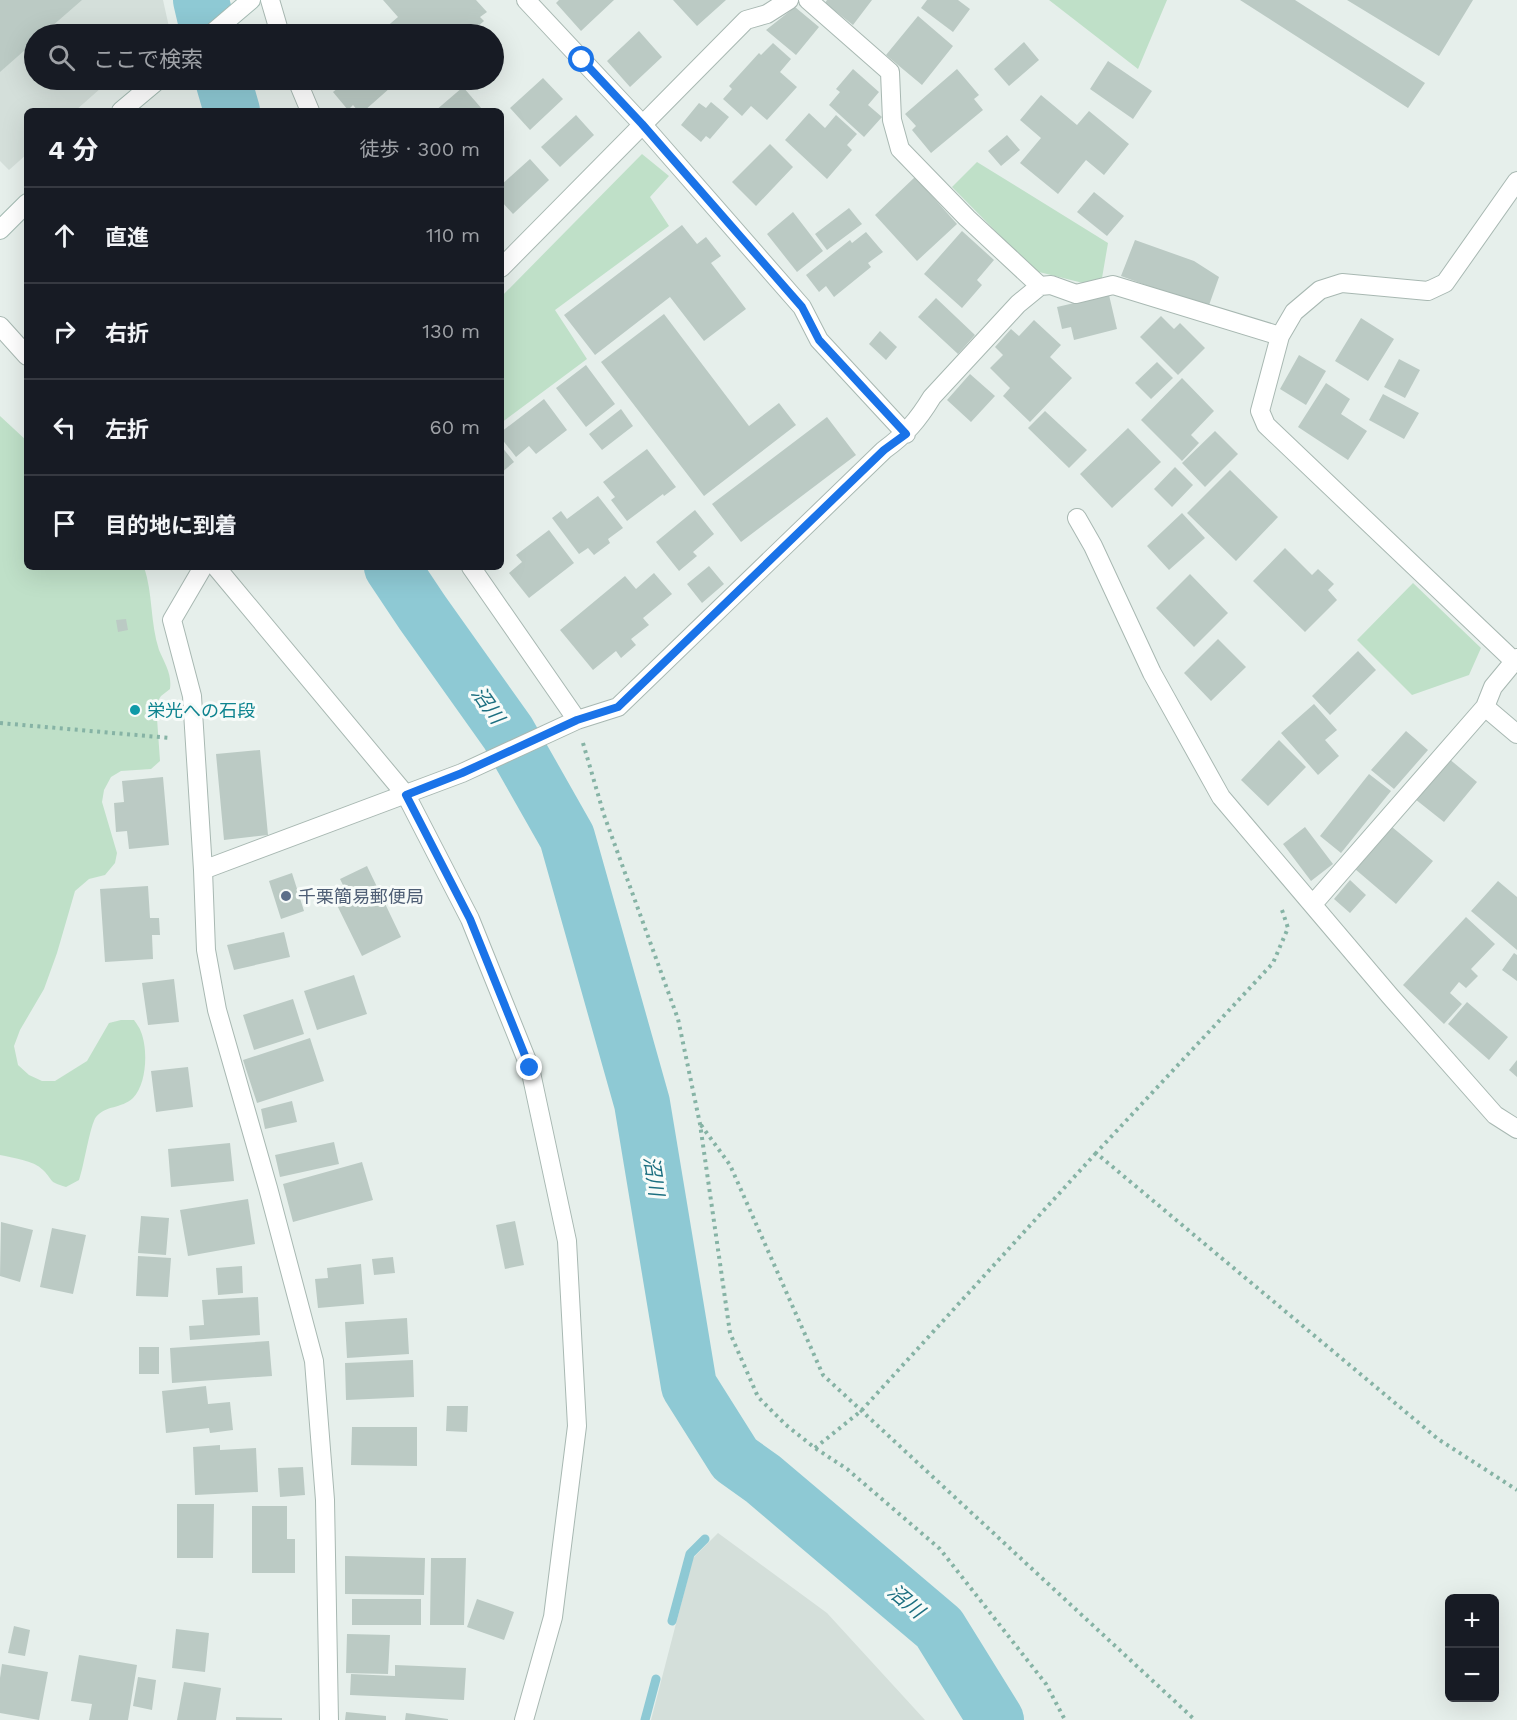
<!DOCTYPE html>
<html lang="ja">
<head>
<meta charset="utf-8">
<style>
	:root { --surface:#171b24; --page:#242831; --text:#f1f3f6; --muted:#9ea1a6; --line:#363941 }
	body { margin:0; font-family:"Work Sans","Noto Sans JP",sans-serif; background:var(--page); color:var(--text) }
	.controls { position:absolute; right:18px; bottom:18px; display:grid; overflow:hidden; border-radius:9px; box-shadow:0 6px 24px #0002 }
	.controls button { width:54px; height:54px; display:grid; place-items:center; padding:0; border:0; border-bottom:2px solid var(--line); background:var(--surface); color:var(--text); font:30px sans-serif }
	.stop { position:absolute; width:18px; height:18px; margin:-14px; border:4px solid #1a73e8; border-radius:50%; background:#fff }
	.stop.end { background:#1a73e8; border-color:#fff; box-shadow:0 2px 6px #0008 }
	.list { margin:0; padding:0; list-style:none }
	h2 { display:flex; justify-content:space-between; align-items:center; height:78px; margin:0; padding:0 24px; font-size:26px }
	h2 small { font-size:20px; font-weight:400; color:var(--muted) }
	.list li { display:grid; grid-template-columns:39px 1fr auto; gap:18px; align-items:center; box-sizing:border-box; height:96px; padding:0 24px; border-top:2px solid var(--line) }
	.list b { display:block; font-size:22px; white-space:nowrap }
	.list em { font-size:20px; font-style:normal; color:var(--muted) }
	.icon { flex:none; width:33px; height:33px; fill:none; stroke:currentColor; stroke-width:2; stroke-linecap:round; stroke-linejoin:round }
	.map { position:relative; flex:none; width:1517px; height:1720px; overflow:hidden }
	.search { position:absolute; background:var(--surface); box-shadow:0 6px 24px #0002; left:24px; top:24px; width:480px; height:66px; display:flex; align-items:center; gap:15px; box-sizing:border-box; padding:0 21px; border-radius:33px; color:var(--muted); font-size:22px }
	.panel { position:absolute; background:var(--surface); box-shadow:0 6px 24px #0002; left:24px; top:108px; width:480px; height:462px; border-radius:9px }
	.map>svg:first-child { display:block }
	.built { fill:#d4dfda }
	.green { fill:#bfe0c8 }
	.lines { fill:none; stroke-linecap:round; stroke-linejoin:round }
	.stream { stroke:#8ec9d4; stroke-width:9 }
	.river { stroke:#8ec9d4; stroke-width:56 }
	.building { fill:#bbcac4 }
	.minor-casing { stroke:#a8b8b2; stroke-width:20 }
	.tertiary-casing { stroke:#a8b8b2; stroke-width:20 }
	.secondary-casing { stroke:#a4bbb3; stroke-width:20 }
	.path { stroke:#86b3a5; stroke-width:4; stroke-dasharray:3 4.5; stroke-linecap:butt }
	.minor { stroke:#fff; stroke-width:18 }
	.tertiary { stroke:#fff; stroke-width:18 }
	.secondary { stroke:#fff; stroke-width:18 }
	.route { stroke:#1a73e8; stroke-width:8 }
	.culture-dot { fill:#0f9aa8; stroke:#f7fbf9; stroke-width:2 }
	.service-dot { fill:#5c6f8a; stroke:#f7fbf9; stroke-width:2 }
	.labels { text-anchor:middle; dominant-baseline:central; stroke-width:6; stroke-linejoin:round; paint-order:stroke }
	.culture-label { font-size:18px; fill:#0d838f; stroke:#f7fbf9; text-anchor:start }
	.service-label { font-size:18px; fill:#4e5e75; stroke:#f7fbf9; text-anchor:start }
	.water-label { font-size:20px; font-style:italic; fill:#1c6f80; stroke:#f7fbf9 }
</style>
</head>
<body>
<div class="map">
<svg width="1517" height="1720" viewBox="0 0 1517 1720">
	<rect width="100%" height="100%" fill="#e6efeb"/>
	<path class="built" d="M0,0h163l6,27 -9,7h-126v46h76l-35,31h-48v43l-18,16 -9,-9z
		M718,1533l109,80 98,107h-274l42,-162z"/>
	<path class="green" d="M1049,0h118l-29,69z
		M642,154l27,22 -19,21 19,29 -114,84 32,49 -86,64v-126z
		M977,162l131,81 -6,35 -19,5 -48,-12 -83,-84z
		M0,416l27,25v126h117c9,26 6,56 15,83 6,14 13,24 11,39l-9,7 -5,8 4,57 -9,8 -30,2 -10,6 -7,13 -2,12 15,51 -2,10 -10,12 -16,4 -14,12 -18,62 -13,36 -24,41 -6,16 4,19 11,10 13,6h13l32,-20 22,-38 12,-3h13c2,3 6,8 7,12 7,17 6,52 -8,66 -12,11 -27,7 -37,19 -6,8 -12,49 -17,63l-13,7c-19,-6 -11,-5 -23,-17 -10,-10 -30,-12 -43,-15z
		M1413,583l68,65 -12,27 -57,20 -55,-55z"/>
	<g class="lines">
		<path class="stream" d="M672,1621l18,-67 15,-15
			M645,1720l11,-41"/>
		<path class="river" d="M201,0l8,34
			M223,80l9,31
			M392,567l30,45 86,121 59,104 75,266 47,283 46,73 28,20 176,149 57,92"/>
	</g>
	<path class="building" d="M0,0h82l-39,34h-9v8l-34,30z
		M383,0h93l11,12 -7,5 4,4 -15,13h-91l20,-17z
		M559,0h55l-33,31 -25,-28z
		M673,0h53l-29,26z
		M827,0h45l-19,25 -28,-22z
		M927,0h31l12,9 -17,23 -32,-24z
		M1240,0h55l130,83 -17,25z
		M1347,0h126l-34,56z
		M795,7l24,20 -23,28 -30,-25z
		M918,16l35,30 -31,39 -36,-30z
		M639,31l23,26 -32,30 -23,-26z
		M1024,42l15,18 -30,26 -15,-17z
		M773,43l18,16 -11,13 17,15 -30,33 -16,-14 -9,10 -19,-17 9,-10 -3,-3 30,-33 2,2z
		M1108,61l44,30 -19,28 -43,-30z
		M853,69l26,23 -11,13 14,12 -18,20 -35,-32 11,-13 -4,-3z
		M957,69l22,26 -5,4 9,11 -52,43 -19,-23 4,-4 -11,-12z
		M543,78l20,21 -33,31 -20,-22z
		M330,80h69l-35,31h-6l-5,-6 -5,5 -15,-18 5,-4z
		M463,87l19,22 -2,2h-45z
		M1041,95l36,30 12,-14 40,33 -25,31 -18,-15 -28,34 -38,-31 21,-25 -21,-18z
		M711,102l18,15 -19,22 -4,-3 -5,6 -20,-17 18,-22 7,5z
		M809,113l16,15 11,-13 21,19 -10,11 5,5 -25,29 -42,-39z
		M576,115l18,20 -34,32 -19,-20z
		M1007,135l13,15 -19,16 -13,-15z
		M770,144l23,23 -37,39 -24,-24z
		M530,159l19,21 -36,34 -12,-13v-16z
		M915,177l42,47 -40,37 -42,-46z
		M1094,192l30,24 -17,20 -30,-24z
		M849,208l13,16 -35,26 -12,-16z
		M793,212l30,39 -26,21 -30,-38z
		M682,225l15,19 9,-7 15,19 -10,7 35,46 -42,32 -34,-44 -75,58 -31,-40z
		M962,231l32,29 -17,20 5,5 -20,23 -38,-34z
		M866,232l17,20 -15,11 3,4 -37,30 -8,-11 -7,6 -13,-17 44,-35 2,3z
		M1135,240l59,21 25,16 -11,31 -87,-32z
		M1109,295l8,34 -43,11 -3,-13 -9,2 -5,-22z
		M936,298l39,37 -17,19 -40,-37z
		M664,314l85,112 30,-23 17,22 -92,71 -103,-134z
		M1161,316l13,13 6,-6 25,25 -27,27 -38,-38z
		M1361,318l33,21 -26,42 -33,-20z
		M1034,320l27,25 -11,12 22,21 -42,44 -27,-26 7,-8 -20,-20 13,-13 -8,-8 16,-18 8,7z
		M880,331l17,16 -11,13 -17,-16z
		M1299,355l27,16 -20,34 -26,-16z
		M1399,359l21,11 -15,28 -21,-11z
		M1157,362l16,16 -22,21 -16,-16z
		M586,365l29,39 -29,23 -30,-39z
		M970,374l25,22 -24,26 -24,-22z
		M1182,378l32,33 -23,24 8,8 -17,18 -41,-41z
		M1326,383l24,16 -9,15 26,17 -19,29 -50,-33z
		M1383,394l36,19 -15,26 -35,-19z
		M544,399l23,31 -31,24 -7,-8 -13,11 -15,-19v-6z
		M621,409l12,17 -31,24 -13,-16z
		M1045,411l42,39 -18,18 -41,-40z
		M827,417l29,38 -115,87 -29,-38z
		M1128,428l33,34 -49,46 -32,-34z
		M1215,431l23,23 -33,33 -23,-24z
		M501,446l13,16 -13,11z
		M647,449l29,38 -12,9 -1,-2 -36,27 -16,-21 4,-3 -12,-15z
		M1175,467l18,18 -21,22 -18,-18z
		M1230,470l48,47 -42,44 -49,-48z
		M598,496l25,32 -15,11 2,4 -16,12 -6,-7 -9,6 -27,-36 9,-7 6,8z
		M695,510l19,24 -21,18 4,4 -18,15 -23,-29z
		M1182,513l23,25 -36,32 -22,-24z
		M549,530l25,33 -45,35 -20,-25 13,-11 -6,-7z
		M1285,548l27,27 6,-6 16,15 -6,6 9,10 -32,32 -52,-51z
		M709,566l15,18 -22,19 -15,-19z
		M654,573l18,21 -29,24 6,7 -18,14 5,6 -15,13 -5,-7 -23,19 -33,-40 65,-54 11,13z
		M1190,574l38,39 -34,34 -38,-39z
		M126,619l2,11 -10,2 -2,-12z
		M1218,639l28,28 -35,34 -27,-28z
		M1358,651l18,19 -46,45 -18,-19z
		M1314,704l23,26 -12,10 14,16 -21,19 -37,-42z
		M1406,731l22,19 -34,39 -23,-19z
		M1279,740l27,27 -38,39 -27,-26z
		M260,750l8,85 -44,5 -8,-86z
		M1448,758l29,24 -33,40 -29,-23z
		M1369,774l22,17 -50,62 -21,-17z
		M163,777l6,68 -40,4 -2,-18 -11,1 -2,-29 10,-1 -2,-21z
		M1305,827l28,37 -22,17 -28,-37z
		M1392,827l41,34 -37,43 -41,-35z
		M367,866l34,71 -39,19 -29,-59 13,-6 -6,-12z
		M292,873l12,38 -23,8 -12,-38z
		M1350,880l16,15 -16,18 -16,-14z
		M1498,881l19,16v53l-46,-39z
		M148,886l2,32h9l1,17h-8l1,24 -48,3 -5,-73z
		M1466,917l29,27 -24,25 7,7 -12,12 -7,-6 -9,11 12,11 -18,20 -41,-39z
		M284,932l6,25 -56,13 -7,-25z
		M1514,953l3,2v26l-15,-11z
		M354,975l13,39 -50,16 -13,-39z
		M174,979l5,43 -31,3 -6,-42z
		M293,999l11,35 -50,16 -11,-35z
		M1467,1002l41,35 -19,23 -41,-36z
		M310,1038l14,43 -67,22 -14,-43z
		M1517,1060v17l-8,-7z
		M188,1067l5,40 -37,5 -5,-41z
		M292,1101l5,21 -32,7 -4,-20z
		M334,1142l5,22 -59,13 -5,-22z
		M230,1143l4,38 -63,6 -3,-38z
		M362,1162l11,38 -80,22 -10,-38z
		M248,1199l7,45 -67,12 -8,-46z
		M141,1216l28,2 -3,37 -28,-2z
		M515,1221l9,44 -19,4 -9,-44z
		M1,1222l32,8 -13,52 -20,-6z
		M52,1228l34,7 -13,59 -33,-7z
		M138,1256l33,2 -3,39 -32,-1z
		M393,1257l2,16 -21,2 -2,-16z
		M361,1264l3,40 -46,4 -3,-29 13,-1 -1,-10z
		M242,1266l1,27 -25,2 -2,-27z
		M258,1297l2,38 -70,5 -1,-14 15,-1 -2,-25z
		M407,1318l2,36 -62,4 -2,-36z
		M269,1341l3,35 -100,7 -2,-35z
		M139,1347h20v27h-20z
		M413,1360l1,37 -68,3 -1,-37z
		M206,1386l2,18 22,-2 3,28 -23,3 -1,-5 -43,5 -4,-42z
		M447,1406h21l-1,26 -21,-1z
		M352,1427h65v39l-66,-1z
		M220,1445v5l36,-2 2,44 -63,3 -2,-48z
		M303,1467l2,28 -25,2 -2,-29z
		M177,1504h37l-1,54h-36z
		M252,1506h35v33h8v34h-43z
		M345,1556l80,2 -1,37 -79,-1z
		M431,1558h35l-2,67h-34z
		M352,1599h69v26h-69z
		M477,1599l37,13 -10,28 -37,-13z
		M14,1626l16,4 -5,26 -17,-3z
		M176,1629l33,4 -4,39 -33,-4z
		M347,1634l43,1 -2,39 -42,-1z
		M79,1655l58,10 -9,55h-39l3,-16 -21,-3z
		M2,1664l46,8 -9,48 -39,-7v-35z
		M395,1665l71,3 -2,32 -114,-5 1,-21 44,2z
		M138,1677l18,3 -4,30 -19,-4z
		M184,1682l37,6 -5,32h-39z
		M346,1712l40,4v4h-41z
		M406,1713l42,6v1h-43z
		M236,1717l46,1v2h-46z"/>
	<g class="lines">
		<g class="minor-casing">
			<path id="minor" d="M270,0l10,34
				M526,0l116,124 160,183 17,33 87,94
				M808,0l82,72 2,48 8,29 67,69 73,68
				M297,80l13,31
				M501,268l245,-248 21,-6 22,-14
				M1280,336l14,-24 26,-22 22,-7 86,8 17,-8 72,-102
				M1077,518l16,28 59,127 69,124 169,199 105,119 22,14
				M203,567l-31,53 20,76 11,174 3,80 11,60 51,178 46,173 11,139 4,220
				M471,567l106,153
				M1517,658l-24,29 -8,20 32,27
				M203,870l259,-97 115,-53 41,-13 266,-257c22,-16 34,-30 48,-53l86,-93 22,-18 11,-1 25,9 37,-9 167,51 -20,75 6,14 249,237
				M1313,904l172,-197"/>
		</g>
		<g class="tertiary-casing">
			<path id="tertiary" d="M0,326l27,30
				M216,567l190,228 64,124 60,149 37,173 10,185 -24,191 -29,103"/>
		</g>
		<g class="secondary-casing">
			<path id="secondary" d="M211,34l40,-34
				M121,111l37,-31
				M0,230l27,-27"/>
		</g>
		<path class="path" d="M0,723l170,15
			M583,743l21,72 74,204 22,105 30,209 28,64 28,28 29,23 32,21 93,80 106,135 19,36
			M1282,910l6,18 -15,35 -177,190 342,286 79,51
			M701,1125l29,40 93,210 372,345
			M815,1448l46,-37 235,-258"/>
		<use href="#minor" class="minor"/>
		<use href="#tertiary" class="tertiary"/>
		<use href="#secondary" class="secondary"/>
	</g>
	<g class="lines">
		<path class="route" d="M530,1068l-60,-149 -64,-124 56,-22 115,-53 41,-13 266,-257 22,-16 -87,-94 -17,-33 -160,-183 -60,-64"/>
	</g>
	<circle class="culture-dot" cx="135" cy="710" r="6"/>
	<circle class="service-dot" cx="286" cy="896" r="6"/>
	<g class="labels">
		<g class="culture-label">
			<text x="147" y="710">栄光への石段</text>
		</g>
		<g class="service-label">
			<text x="298" y="896">千栗簡易郵便局</text>
		</g>
		<g class="water-label">
			<text transform="translate(488 705) rotate(55)">沼川</text>
			<text transform="translate(654 1176) rotate(81)">沼川</text>
			<text transform="translate(906 1601) rotate(40)">沼川</text>
		</g>
	</g>
</svg>
<div class="controls">
<button>+</button>
<button>−</button>
</div>
<div class="stop" style="left:582px;top:60px"></div>
<div class="stop end" style="left:530px;top:1068px"></div>
<div class="search"><svg class="icon" aria-label="search" viewBox="0 0 24 24"><circle cx="10" cy="10" r="6"/><path d="M15 15l6 6"/></svg>ここで検索</div>
<section class="panel">
<h2>4 分<small>徒歩 · 300 m</small></h2>
<ul class="list">
<li><svg class="icon" aria-label="ahead" viewBox="0 0 24 24"><path d="M12 20V5M6 11l6-6 6 6"/></svg><div><b>直進</b></div><em>110 m</em></li>
<li><svg class="icon" aria-label="right" viewBox="0 0 24 24"><path d="M7 20v-9h11M14 6l5 5-5 5"/></svg><div><b>右折</b></div><em>130 m</em></li>
<li><svg class="icon" aria-label="left" viewBox="0 0 24 24"><path d="M17 20v-9H6M10 6l-5 5 5 5"/></svg><div><b>左折</b></div><em>60 m</em></li>
<li><svg class="icon" aria-label="arrive" viewBox="0 0 24 24"><path d="M6 21V4h12l-3 4 3 4H6"/></svg><div><b>目的地に到着</b></div></li>
</ul>
</section>
</div>
</body>
</html>
